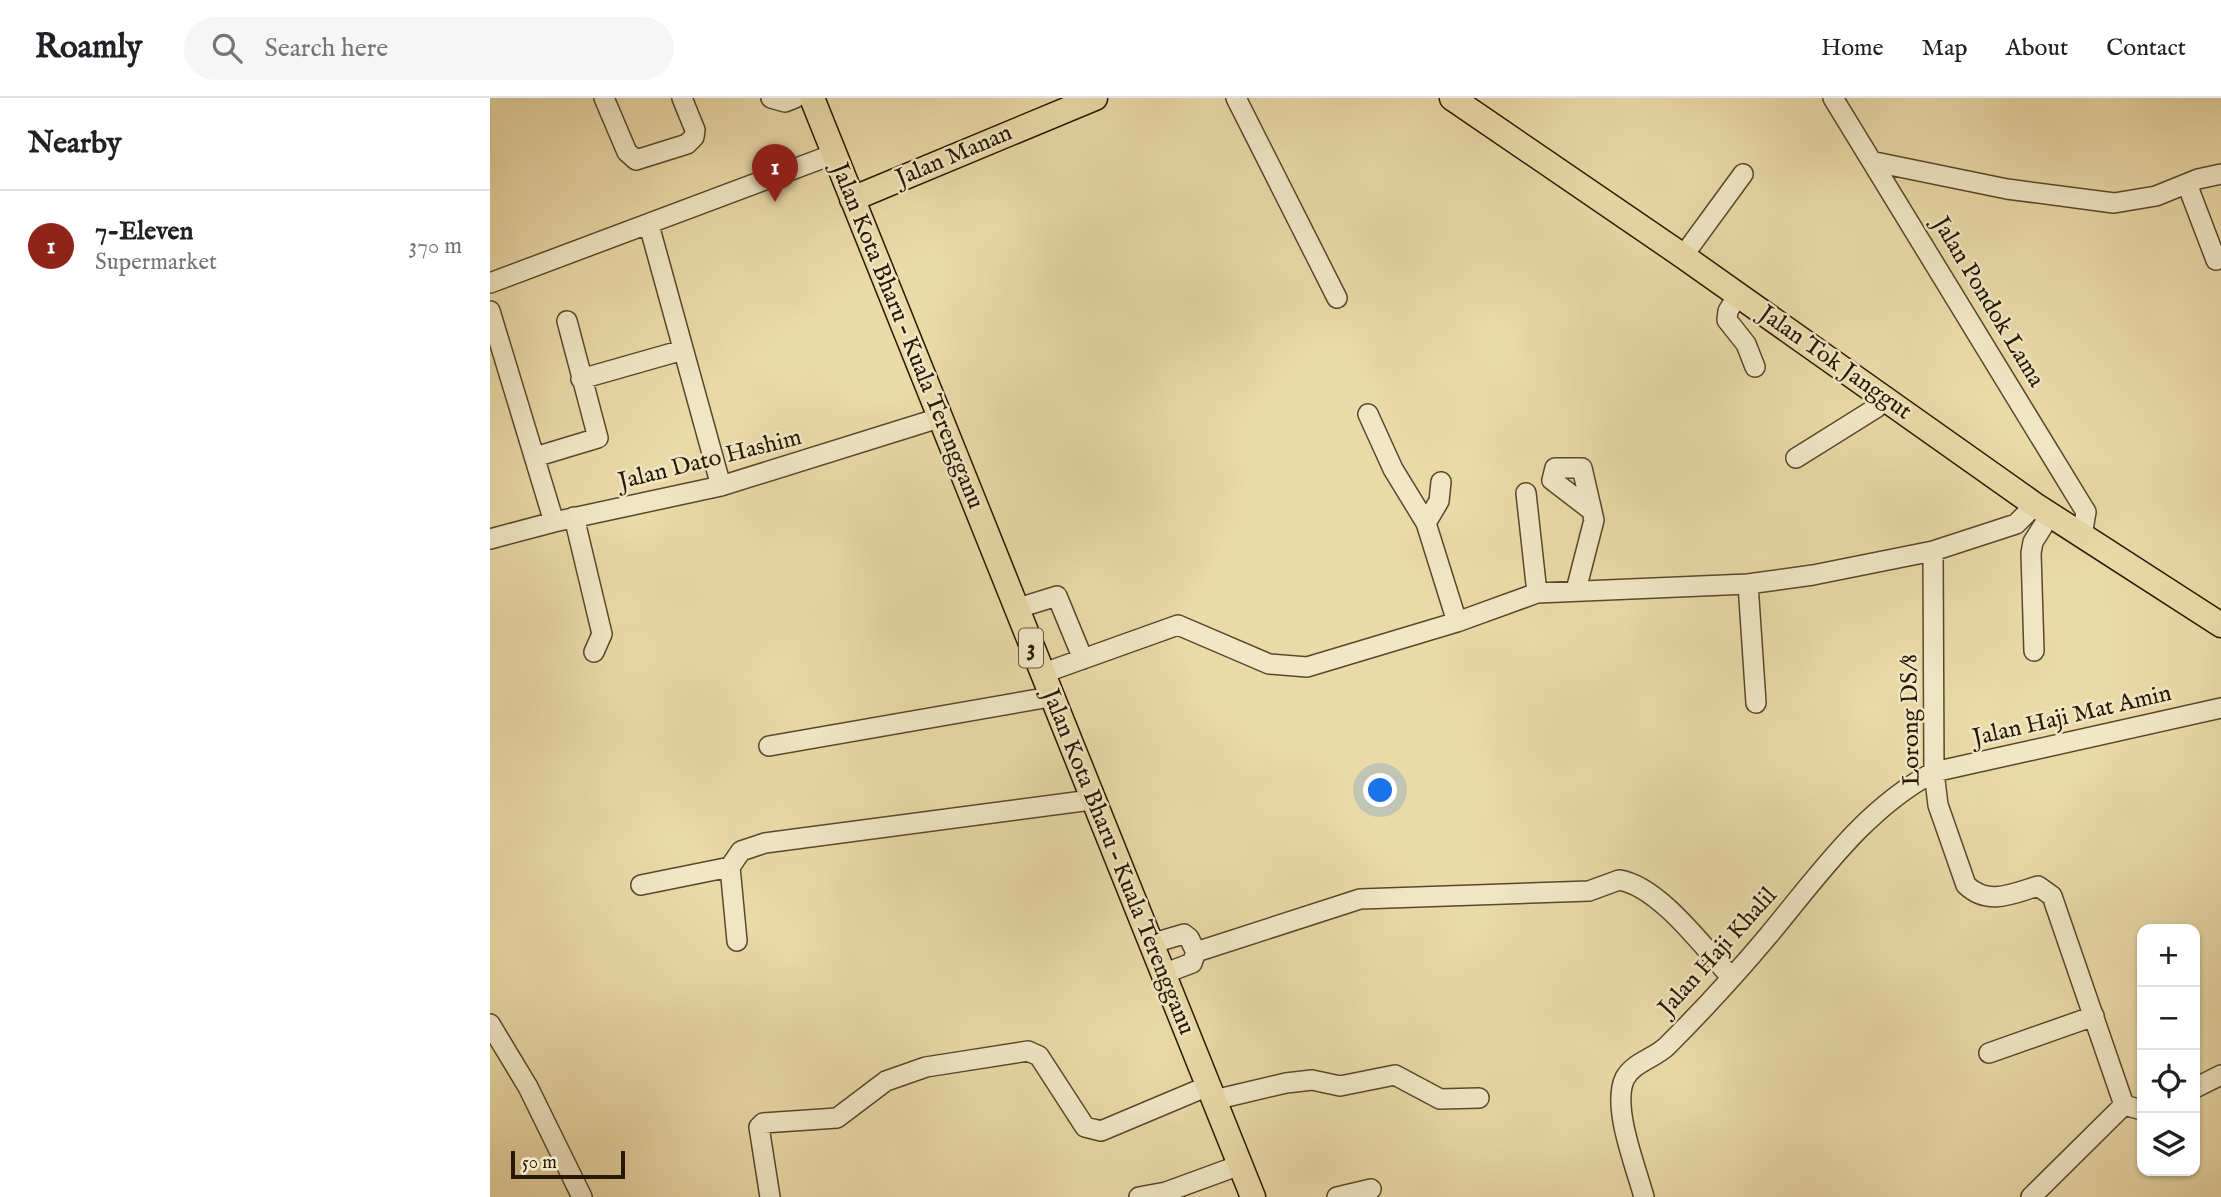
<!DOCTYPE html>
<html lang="en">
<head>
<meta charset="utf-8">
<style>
	:root { --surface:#fff; --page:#f6f6f6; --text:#202124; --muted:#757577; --line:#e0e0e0; --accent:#8f2418 }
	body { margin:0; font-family:"IM FELL English",serif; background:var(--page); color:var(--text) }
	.controls { position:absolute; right:21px; bottom:21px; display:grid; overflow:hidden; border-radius:14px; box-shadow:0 2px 5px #0004 }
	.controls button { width:63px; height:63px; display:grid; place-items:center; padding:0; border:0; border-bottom:2px solid var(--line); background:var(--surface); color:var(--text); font:35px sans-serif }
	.scale { position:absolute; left:21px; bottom:18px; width:114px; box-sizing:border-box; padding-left:7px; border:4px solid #291800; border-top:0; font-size:19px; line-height:24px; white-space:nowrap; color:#291800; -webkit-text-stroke:5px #f1e7c6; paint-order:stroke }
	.you { position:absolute; left:891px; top:693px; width:24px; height:24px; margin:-18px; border:5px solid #fff; border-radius:50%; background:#1a73e8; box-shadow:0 0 0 10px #1a73e833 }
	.badge { display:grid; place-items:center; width:46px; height:46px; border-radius:50%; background:var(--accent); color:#fff; font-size:23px; font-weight:700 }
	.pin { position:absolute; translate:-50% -58px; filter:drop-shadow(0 2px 4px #0008) }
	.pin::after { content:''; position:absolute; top:37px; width:24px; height:21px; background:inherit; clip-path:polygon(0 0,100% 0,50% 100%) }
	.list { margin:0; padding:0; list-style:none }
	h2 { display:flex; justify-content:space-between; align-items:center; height:91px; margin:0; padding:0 28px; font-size:30px }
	h2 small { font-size:23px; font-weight:400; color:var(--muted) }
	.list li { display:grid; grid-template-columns:46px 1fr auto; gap:21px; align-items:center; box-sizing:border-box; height:112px; padding:0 28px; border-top:2px solid var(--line) }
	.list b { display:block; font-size:26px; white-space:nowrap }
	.list p { margin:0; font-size:23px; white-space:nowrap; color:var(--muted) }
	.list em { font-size:23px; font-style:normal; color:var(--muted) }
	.icon { flex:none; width:38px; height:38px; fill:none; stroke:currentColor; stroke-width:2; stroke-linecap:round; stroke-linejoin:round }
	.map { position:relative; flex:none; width:1731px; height:1099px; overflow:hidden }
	header { display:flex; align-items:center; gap:42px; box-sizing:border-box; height:98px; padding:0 35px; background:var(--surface); border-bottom:2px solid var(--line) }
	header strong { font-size:33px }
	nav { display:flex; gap:38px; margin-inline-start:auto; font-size:24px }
	.search { width:490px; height:63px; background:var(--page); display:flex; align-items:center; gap:18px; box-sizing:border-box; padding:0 24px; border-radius:38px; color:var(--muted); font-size:26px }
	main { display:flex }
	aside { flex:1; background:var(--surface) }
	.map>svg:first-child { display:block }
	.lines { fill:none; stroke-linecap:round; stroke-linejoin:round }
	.minor-casing { stroke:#59482a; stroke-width:22 }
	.major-casing { stroke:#291800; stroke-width:27 }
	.minor { stroke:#f1e7c6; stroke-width:19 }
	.major { stroke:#eadaa8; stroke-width:24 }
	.labels { text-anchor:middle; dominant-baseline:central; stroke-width:5; stroke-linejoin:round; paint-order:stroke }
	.shield { fill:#f1e7c6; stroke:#65563b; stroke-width:2 }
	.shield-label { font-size:23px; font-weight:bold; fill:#291800 }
	.street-label { font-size:24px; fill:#291800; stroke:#f1e7c6 }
</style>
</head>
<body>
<header>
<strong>Roamly</strong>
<div class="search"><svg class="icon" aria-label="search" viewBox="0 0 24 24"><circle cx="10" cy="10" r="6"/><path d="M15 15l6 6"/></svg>Search here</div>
<nav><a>Home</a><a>Map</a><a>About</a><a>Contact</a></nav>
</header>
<main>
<aside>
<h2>Nearby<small></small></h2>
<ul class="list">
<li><span class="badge">1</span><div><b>7-Eleven</b><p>Supermarket</p></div><em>370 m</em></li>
</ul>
</aside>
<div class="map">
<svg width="1731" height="1099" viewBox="0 0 1731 1099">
	<rect width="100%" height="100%" fill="#eadaa8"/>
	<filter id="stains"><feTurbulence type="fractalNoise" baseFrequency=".00286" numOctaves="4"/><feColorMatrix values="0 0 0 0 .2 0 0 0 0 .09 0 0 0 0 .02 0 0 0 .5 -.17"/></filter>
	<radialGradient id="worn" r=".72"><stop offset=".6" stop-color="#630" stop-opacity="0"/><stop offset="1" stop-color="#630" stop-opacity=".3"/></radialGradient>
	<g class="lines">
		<g class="minor-casing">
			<path id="minor" d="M114,0l23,54 9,8 51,-16 7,-7 1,-7 -13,-32
				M281,0l14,4 10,-4
				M746,0l101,200
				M1343,0l253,414 -4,24
				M1385,64l132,27 107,14 42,-7 42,-17 23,-5
				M1697,86l29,76
				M159,127l72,261
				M1193,158l60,-82
				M0,185l344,-129
				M1248,197l-10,16 -1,9 19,24 9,23
				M0,213l64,211
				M91,281l102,-29
				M878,316l25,55 33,54 31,99
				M45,359l63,-19 -31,-117
				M1306,360l80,-50 7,-11
				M1036,395l11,100
				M84,419l28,117 -8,18
				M936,425l13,-22 2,-19
				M0,441l64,-17 167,-36 218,-68
				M1443,453l1,221 4,33 28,80c22,21 46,9 72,1l14,10 72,209 18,5
				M1258,486l8,119
				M1086,492l18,-70 -12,-52h-27l-3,12 39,30
				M525,511l42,-13 26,63
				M1544,553l-3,-98 2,-11 17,-27
				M551,576l137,-49 91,39 38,3 150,-45 80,-29 211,-9 65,-9 120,-24 83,-27 19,-19
				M279,648l281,-49
				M240,769l7,74
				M151,787l89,-18 11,-16 24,-8 326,-43
				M660,846l34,-10 5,4 7,14
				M673,876l29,-11 4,-11 164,-53 229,-8 30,-11c40,6 85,68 112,97
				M0,926l38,63 54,110
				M1499,955l105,-37
				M1705,990l26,-13
				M724,1002l72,-17 26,-3 28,6 55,-11 45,24 39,-1
				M280,1099l-11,-70 4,-4 74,-5 49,-37 40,-14 102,-16 11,5 46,71 16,4 107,-45
				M649,1099l27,-5 74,-27
				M847,1099l34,-8
				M1154,1099c-8,-30 -33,-91 -19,-119 9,-16 30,-20 42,-32 35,-35 70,-73 101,-110 50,-60 96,-127 166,-164l287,-64
				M1541,1099l93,-92"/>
		</g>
		<g class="major-casing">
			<path id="major" d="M322,0l441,1099
				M962,0l231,158 352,249 186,120
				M362,101l243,-101"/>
		</g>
		<use href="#minor" class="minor"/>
		<use href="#major" class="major"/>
	</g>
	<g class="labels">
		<rect class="shield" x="529" y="530.5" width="24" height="39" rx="5"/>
		<g class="shield-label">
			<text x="541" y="550">3</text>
		</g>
		<g class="street-label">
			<text transform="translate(464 58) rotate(-23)">Jalan Manan</text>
			<text transform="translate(1498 204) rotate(59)">Jalan Pondok Lama</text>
			<text transform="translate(417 238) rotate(68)">Jalan Kota Bharu – Kuala Terengganu</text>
			<text transform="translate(1345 265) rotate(35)">Jalan Tok Janggut</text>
			<text transform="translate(220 362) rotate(-14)">Jalan Dato Hashim</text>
			<text transform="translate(1582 618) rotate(-13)">Jalan Haji Mat Amin</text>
			<text transform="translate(1421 622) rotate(-91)">Lorong DS/8</text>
			<text transform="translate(628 764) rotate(68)">Jalan Kota Bharu – Kuala Terengganu</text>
			<text transform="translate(1228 854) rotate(-48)">Jalan Haji Khalil</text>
		</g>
	</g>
	<rect width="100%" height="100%" filter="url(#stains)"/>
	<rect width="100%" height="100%" fill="url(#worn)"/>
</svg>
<div class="controls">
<button>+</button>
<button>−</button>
<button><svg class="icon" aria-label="locate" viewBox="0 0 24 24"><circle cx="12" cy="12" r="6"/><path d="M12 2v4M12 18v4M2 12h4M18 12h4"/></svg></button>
<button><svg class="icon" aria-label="layers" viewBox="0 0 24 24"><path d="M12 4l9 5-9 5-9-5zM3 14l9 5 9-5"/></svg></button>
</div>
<div class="scale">50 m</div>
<div class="you"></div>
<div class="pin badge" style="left:285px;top:104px">1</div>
</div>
</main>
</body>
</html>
